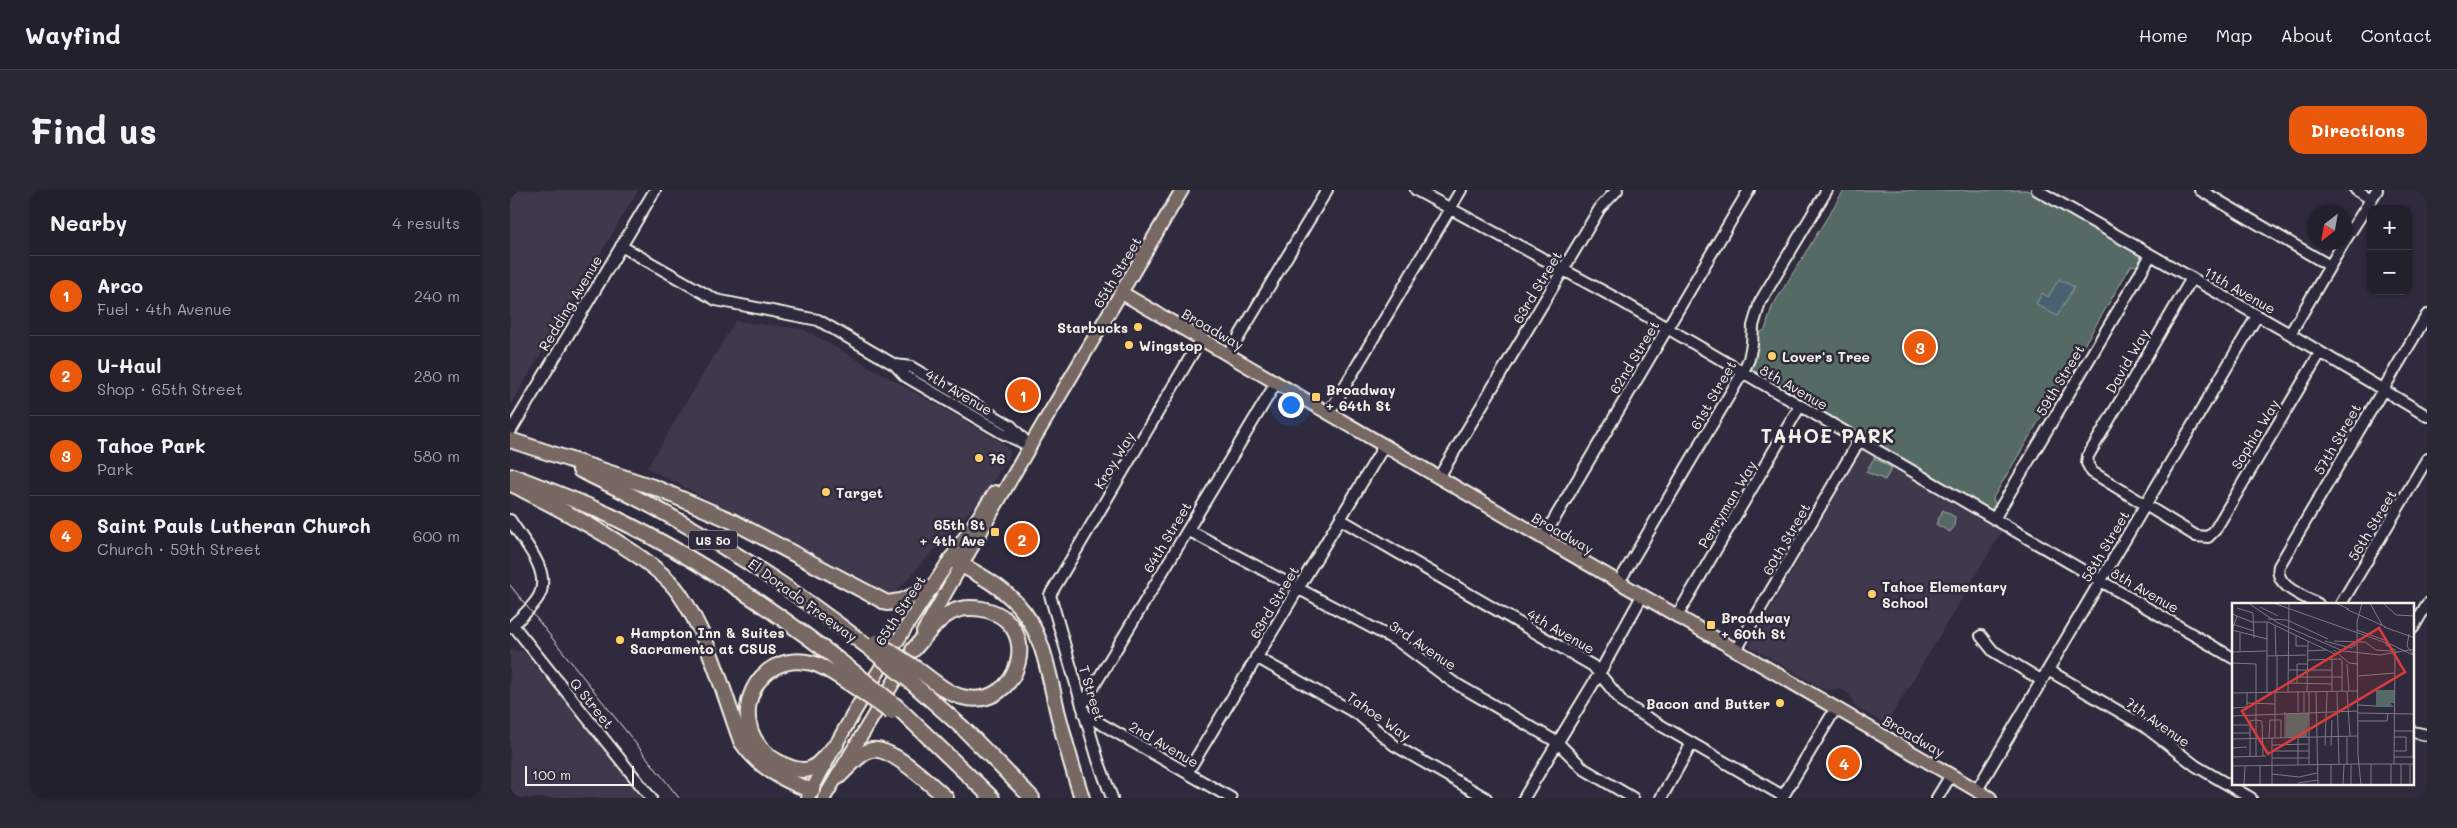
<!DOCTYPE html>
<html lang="en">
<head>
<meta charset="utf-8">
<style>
	:root { --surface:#23202e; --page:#2b2836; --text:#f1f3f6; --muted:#a3a3aa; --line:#403e4a; --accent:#ea580c }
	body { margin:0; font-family:Mali,sans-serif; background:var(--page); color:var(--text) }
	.controls { position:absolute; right:15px; top:15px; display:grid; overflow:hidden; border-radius:10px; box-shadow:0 1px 4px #0004 }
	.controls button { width:45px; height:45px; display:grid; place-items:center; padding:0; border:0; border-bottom:1px solid var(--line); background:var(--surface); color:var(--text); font:25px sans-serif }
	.compass { position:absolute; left:1797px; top:15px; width:45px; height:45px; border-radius:50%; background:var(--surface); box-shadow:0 1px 4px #0004; rotate:211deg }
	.scale { position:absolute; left:15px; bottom:12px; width:109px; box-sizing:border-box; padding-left:5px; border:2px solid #f4f1e8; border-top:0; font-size:14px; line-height:18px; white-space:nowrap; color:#f4f1e8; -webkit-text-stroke:4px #2f2a3d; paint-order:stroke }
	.you { position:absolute; left:780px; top:214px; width:18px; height:18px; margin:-12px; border:4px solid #fff; border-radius:50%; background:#1a73e8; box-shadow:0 0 0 8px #1a73e833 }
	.badge { display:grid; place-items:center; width:32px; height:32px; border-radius:50%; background:var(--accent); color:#fff; font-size:16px; font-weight:700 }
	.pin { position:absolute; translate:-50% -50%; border:2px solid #fff; box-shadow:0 1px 5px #0006 }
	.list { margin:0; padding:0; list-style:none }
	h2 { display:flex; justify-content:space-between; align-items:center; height:65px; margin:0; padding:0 20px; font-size:21px }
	h2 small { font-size:16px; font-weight:400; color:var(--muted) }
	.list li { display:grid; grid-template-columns:32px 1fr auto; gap:15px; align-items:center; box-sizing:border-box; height:80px; padding:0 20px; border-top:1px solid var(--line) }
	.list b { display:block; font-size:19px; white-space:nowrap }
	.list p { margin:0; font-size:16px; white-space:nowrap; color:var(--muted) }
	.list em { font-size:16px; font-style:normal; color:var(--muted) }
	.map { position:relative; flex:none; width:1917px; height:608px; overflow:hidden; border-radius:15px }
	header { display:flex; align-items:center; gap:30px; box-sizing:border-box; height:70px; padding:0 25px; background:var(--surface); border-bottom:1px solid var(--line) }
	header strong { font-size:24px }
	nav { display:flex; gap:28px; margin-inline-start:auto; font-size:18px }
	.intro { display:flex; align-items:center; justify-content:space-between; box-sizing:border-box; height:120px; padding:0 30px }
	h1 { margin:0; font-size:35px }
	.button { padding:12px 22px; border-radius:15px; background:var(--accent); color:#fff; font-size:18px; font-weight:700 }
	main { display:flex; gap:30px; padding:0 30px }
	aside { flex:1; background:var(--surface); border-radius:15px; box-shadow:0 1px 4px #0004 }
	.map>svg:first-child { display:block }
	.built { fill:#40384e }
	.green { fill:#566a65; stroke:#a5aea6 }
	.water { fill:#486270; stroke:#8d9ba0 }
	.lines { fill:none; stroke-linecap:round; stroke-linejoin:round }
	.minor-casing { stroke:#f4f1e8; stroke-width:14 }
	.major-casing { stroke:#f4f1e8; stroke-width:16 }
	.highway-casing { stroke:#f4f1e8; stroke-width:18 }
	.minor { stroke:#2f2a3d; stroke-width:10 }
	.major { stroke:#776864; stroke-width:12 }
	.highway { stroke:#776864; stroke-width:14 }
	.tram { stroke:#f4f1e8; stroke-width:1 }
	.highway-bridge-casing { stroke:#f4f1e8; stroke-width:18; stroke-linecap:butt }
	.highway-bridge { stroke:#776864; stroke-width:14 }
	.poi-dot { fill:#ffd166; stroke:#2f2a3d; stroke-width:2 }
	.labels { text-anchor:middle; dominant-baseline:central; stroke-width:5; stroke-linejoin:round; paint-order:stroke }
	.shield { fill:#2f2a3d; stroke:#b9b5b5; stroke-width:1 }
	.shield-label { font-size:12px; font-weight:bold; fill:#f4f1e8 }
	.street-label { font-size:14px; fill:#f4f1e8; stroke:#2f2a3d }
	.poi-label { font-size:14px; font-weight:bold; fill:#f4f1e8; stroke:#2f2a3d; text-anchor:start }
	.district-label { font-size:19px; font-weight:bold; letter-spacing:1px; fill:#f4f1e8; stroke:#2f2a3d }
	.inset-road { fill:none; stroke:#7e7a81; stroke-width:1 }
	.view { fill:#d93c3b; fill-opacity:0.15; stroke:#d93c3b; stroke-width:2.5 }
	.inset-edge { fill:none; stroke:#f4f1e8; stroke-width:2.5 }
</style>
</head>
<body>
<header>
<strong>Wayfind</strong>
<nav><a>Home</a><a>Map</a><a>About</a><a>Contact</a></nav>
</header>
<div class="intro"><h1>Find us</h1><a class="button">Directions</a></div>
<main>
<aside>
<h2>Nearby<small>4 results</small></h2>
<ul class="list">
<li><span class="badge">1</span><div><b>Arco</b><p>Fuel · 4th Avenue</p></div><em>240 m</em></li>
<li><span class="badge">2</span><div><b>U-Haul</b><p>Shop · 65th Street</p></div><em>280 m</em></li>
<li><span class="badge">3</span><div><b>Tahoe Park</b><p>Park</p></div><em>580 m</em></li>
<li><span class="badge">4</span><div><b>Saint Pauls Lutheran Church</b><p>Church · 59th Street</p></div><em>600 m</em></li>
</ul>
</aside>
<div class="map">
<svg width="1917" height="608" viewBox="0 0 1917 608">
	<rect width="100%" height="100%" fill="#2f2a3d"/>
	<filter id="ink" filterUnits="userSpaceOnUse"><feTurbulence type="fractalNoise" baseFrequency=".02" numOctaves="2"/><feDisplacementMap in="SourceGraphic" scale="10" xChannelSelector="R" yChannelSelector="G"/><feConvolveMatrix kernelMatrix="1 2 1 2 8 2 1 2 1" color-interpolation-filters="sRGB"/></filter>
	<g filter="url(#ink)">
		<path class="built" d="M0,0h128l-128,216z
			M225,131l68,8 159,90 42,25 6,7 -1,6 -24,37 -92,101 -246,-127z
			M1354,256l140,82 -118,197 -31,-18 -6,-13 -8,-5 -16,1 -76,-44z
			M0,460l13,1 120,147h-133z"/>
		<path class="green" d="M1334,0h183l108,62 6,5 -2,8 -8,1 -138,232 3,8 -4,4 -240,-139 6,-38 7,-3 7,-23z
			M1364,268l18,10 -7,12 -19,-8z
			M1433,320l12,7 -1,10 -4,5 -14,-8z"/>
		<path class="water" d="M1549,89l15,8 -17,29 -21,-12 6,-11 6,4z"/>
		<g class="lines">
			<g class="minor-casing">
				<path id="minor" d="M906,0l203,110 614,358
					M1527,0l253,144 137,82
					M1690,0l130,76
					M1846,0l15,9
					M1834,52l33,-52
					M111,56l95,54 102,20 77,45 10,11 99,58 26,12
					M1682,88l-104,178 -1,7 5,9 104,64 12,1 7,-7 105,-177
					M1780,144l54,-92
					M718,165l99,-165
					M385,175l16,2 68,40 32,19 15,16
					M819,223l132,-223
					M0,242l145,-242
					M929,287l161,-269 17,-18
					M830,329l253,147 31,38 159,92
					M1484,329l157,-264
					M0,330c13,21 42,51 29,76 -7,13 -20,22 -29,32
					M678,340l211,112 54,40 104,60 27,27 49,29
					M1033,348l206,-348
					M1109,392l124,-210 6,-13 3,-15 1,-18 7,-24 67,-112
					M1808,414c-15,-8 -44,-18 -39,-38l148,-251
					M1831,414l86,-145
					M1167,426l123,-210
					M3,435l138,173
					M1903,438l14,-24
					M1471,446l12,15 48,29
					M1226,460l123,-209
					M746,467l103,58 35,30 92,53
					M1538,480l96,56 52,40 55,32
					M572,516l194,-323
					M574,524l147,84
					M1903,542l14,3
					M677,583l197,-327
					M1467,600l280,-474
					M602,608l-14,-38 -48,-165 151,-256
					M1014,608l75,-124 43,-78
					M1151,608l31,-55
					M1272,608l54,-90
					M1427,608l14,-23"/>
			</g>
			<g class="major-casing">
				<path id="major" d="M612,103l868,505
					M413,442l107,-186 152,-256
					M298,608c53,-107 121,-207 187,-306
					M314,608l80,-133"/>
			</g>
			<g class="highway-casing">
				<path id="highway" d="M0,250l146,48 76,33 155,82 14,-2 31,-13
					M70,280c108,51 198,107 292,180
					M3,286c33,13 66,25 98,40 89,43 171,99 248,160
					M0,293c44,23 142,71 169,110 30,43 44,99 62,148 18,27 41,38 71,50
					M441,369c23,13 48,25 66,45 27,28 32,73 41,110 7,28 15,56 24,84
					M403,460c12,-13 23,-30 39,-38 10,-5 19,-5 30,-3 64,12 38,103 -20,88 -16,-4 -31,-18 -45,-28
					M400,491l54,48 68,69
					M385,515l97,93
					M326,555c-7,7 -14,16 -22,22 -9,6 -21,2 -30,-2 -5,-3 -12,-6 -16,-10 -43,-35 -12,-106 44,-92 15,4 28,15 40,22
					M328,587c9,-8 19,-21 30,-26 20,-9 63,34 78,47"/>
			</g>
			<use href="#minor" class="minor"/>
			<use href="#major" class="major"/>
			<use href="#highway" class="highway"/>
			<path class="tram" d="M0,395l169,213"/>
			<g class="highway-bridge-casing">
				<path id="highway-bridge" d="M366,452l41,27
					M362,460l38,31
					M349,486l32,26
					M342,495l39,27"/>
			</g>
			<use href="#highway-bridge" class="highway-bridge"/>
		</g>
	</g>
	<g class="poi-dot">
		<circle cx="628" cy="137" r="5"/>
		<circle cx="619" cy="155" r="5"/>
		<circle cx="1262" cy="166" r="5"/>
		<rect x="801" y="202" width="10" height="10" rx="2.5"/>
		<circle cx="469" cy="268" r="5"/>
		<circle cx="316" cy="302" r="5"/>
		<rect x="480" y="337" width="10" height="10" rx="2.5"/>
		<circle cx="1362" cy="404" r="5"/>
		<rect x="1196" y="430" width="10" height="10" rx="2.5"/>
		<circle cx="110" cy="450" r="5"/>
		<circle cx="1270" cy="513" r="5"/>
	</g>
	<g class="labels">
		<rect class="shield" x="179" y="340.5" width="48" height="19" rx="4"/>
		<g class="shield-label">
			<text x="203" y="350">US 50</text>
		</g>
		<g class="street-label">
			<text transform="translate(607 82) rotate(-59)">65th Street</text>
			<text transform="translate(1027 97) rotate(-59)">63rd Street</text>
			<text transform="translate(1730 100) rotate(30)">11th Avenue</text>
			<text transform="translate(60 113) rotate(-59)">Redding Avenue</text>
			<text transform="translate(703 139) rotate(30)">Broadway</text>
			<text transform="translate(1124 167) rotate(-59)">62nd Street</text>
			<text transform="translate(1617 171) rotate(-60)">David Way</text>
			<text transform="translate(1550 190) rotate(-59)">59th Street</text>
			<text transform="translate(1284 197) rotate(30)">8th Avenue</text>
			<text transform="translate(449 202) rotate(31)">4th Avenue</text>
			<text transform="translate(1203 205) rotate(-60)">61st Street</text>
			<text transform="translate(1745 244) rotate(-59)">Sophia Way</text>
			<text transform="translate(1827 249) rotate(-60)">57th Street</text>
			<text transform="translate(604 270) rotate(-59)">Kroy Way</text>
			<text transform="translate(1217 314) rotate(-59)">Perryman Way</text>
			<text transform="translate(1862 335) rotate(-59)">56th Street</text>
			<text transform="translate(1053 343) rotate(30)">Broadway</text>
			<text transform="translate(657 347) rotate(-59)">64th Street</text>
			<text transform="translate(1276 349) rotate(-60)">60th Street</text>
			<text transform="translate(1595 356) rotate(-59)">58th Street</text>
			<text transform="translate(1635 400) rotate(30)">8th Avenue</text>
			<text transform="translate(293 410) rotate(36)">El Dorado Freeway</text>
			<text transform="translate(764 412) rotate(-59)">63rd Street</text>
			<text transform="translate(390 420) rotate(-57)">65th Street</text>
			<text transform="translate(1051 441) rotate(30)">4th Avenue</text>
			<text transform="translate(913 455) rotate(34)">3rd Avenue</text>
			<text transform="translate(582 503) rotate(73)">T Street</text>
			<text transform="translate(82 513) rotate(51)">Q Street</text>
			<text transform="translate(869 526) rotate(35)">Tahoe Way</text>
			<text transform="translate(1648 532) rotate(35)">7th Avenue</text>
			<text transform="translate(1404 546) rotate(30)">Broadway</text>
			<text transform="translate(654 554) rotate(30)">2nd Avenue</text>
		</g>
		<g class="poi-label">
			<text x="618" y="137" text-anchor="end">Starbucks</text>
			<text x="629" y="155">Wingstop</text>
			<text x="1272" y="166">Lover's Tree</text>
			<text x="816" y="199">Broadway<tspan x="816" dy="16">+ 64th St</tspan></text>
			<text x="479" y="268">76</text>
			<text x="326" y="302">Target</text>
			<text x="475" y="334" text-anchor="end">65th St<tspan x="475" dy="16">+ 4th Ave</tspan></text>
			<text x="1372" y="396">Tahoe Elementary<tspan x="1372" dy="16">School</tspan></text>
			<text x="1211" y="427">Broadway<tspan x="1211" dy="16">+ 60th St</tspan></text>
			<text x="120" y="442">Hampton Inn &amp; Suites<tspan x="120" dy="16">Sacramento at CSUS</tspan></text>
			<text x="1260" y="513" text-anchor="end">Bacon and Butter</text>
		</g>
		<g class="district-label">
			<text x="1318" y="245">TAHOE PARK</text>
		</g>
	</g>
	<g transform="translate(1722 413)">
		<rect width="182" height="182" fill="#2f2a3d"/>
		<path d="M144,87h19l-1,13h-4l4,4h-18zM54,110h23l-2,24h-21z" fill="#566a65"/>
		<path class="inset-road" d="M16,0l30,20 65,28 37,4 35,-6M41,0l119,42 23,11M103,0l14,6M138,0l12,22M151,0l13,12 19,1M28,4l18,9M5,5l16,5 1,25M114,6l40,18M0,11l20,8h16l67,32M36,16l19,1M55,17l41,19M35,19v70M0,21l22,7M43,23l1,30M152,24l31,11M0,27l35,9M125,27l30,11M0,28l5,-15M8,30v18M177,31l-2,12 8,11M64,32v11h11M93,38l26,7 6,-4M102,38l23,1M155,38l-1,4 9,5v5l-1,109M126,39h7l11,8 15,1M102,47l15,13 9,1M75,48l19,-1M0,49l34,-1M35,53l39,-1M45,53v36M75,57l35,-1M110,57v31M0,60l24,1v92M115,61l2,27M56,67h44M126,73l37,-3M65,74h45M56,80l44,1M65,80v-19h10M84,88l2,94M100,88v-32M56,89l1,-89M66,89v20M72,89v20M75,89l1,-51M105,89l2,73M115,89l3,44M0,90l125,-2M43,90v45M15,100l28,1M126,102l18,1M0,105l15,-1v-14M53,109v26M126,110l57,1M0,113l125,-5M126,118h29l1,-8M0,122h18M0,130h18M162,134h12v14h-11M37,135l1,-18h11v18M40,135v47M66,135v27M0,136l125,-3M40,142l36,-1M93,143l2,-54M99,143l1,-26M0,145l15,-1M40,148h37M0,154l34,-1M18,154v-36l6,-1 6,1 1,35M162,154h19v-26h-18M40,155h37M126,161h57M178,161v21M77,162v-73M99,162v20M115,162v-29M119,162v20M0,163l126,-2M28,163v19M40,171l27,3 18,-4M66,180l20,-3M12,182l1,-19M111,182l1,-20M129,182l-3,-30 -1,-133 5,-19M139,182v-21M159,182v-21M169,182v-21"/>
		<path class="view" d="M147,25l26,44 -137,82 -26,-43z"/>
		<rect width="182" height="182" class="inset-edge"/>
	</g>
</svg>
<div class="controls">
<button>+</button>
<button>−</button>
</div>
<svg class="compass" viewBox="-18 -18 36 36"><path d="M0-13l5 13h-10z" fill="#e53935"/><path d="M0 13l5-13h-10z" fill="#a3a3aa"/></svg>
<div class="scale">100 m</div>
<div class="you"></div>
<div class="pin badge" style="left:513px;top:205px">1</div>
<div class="pin badge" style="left:512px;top:349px">2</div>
<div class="pin badge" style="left:1410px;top:157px">3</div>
<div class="pin badge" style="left:1334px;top:573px">4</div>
</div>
</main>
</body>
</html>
